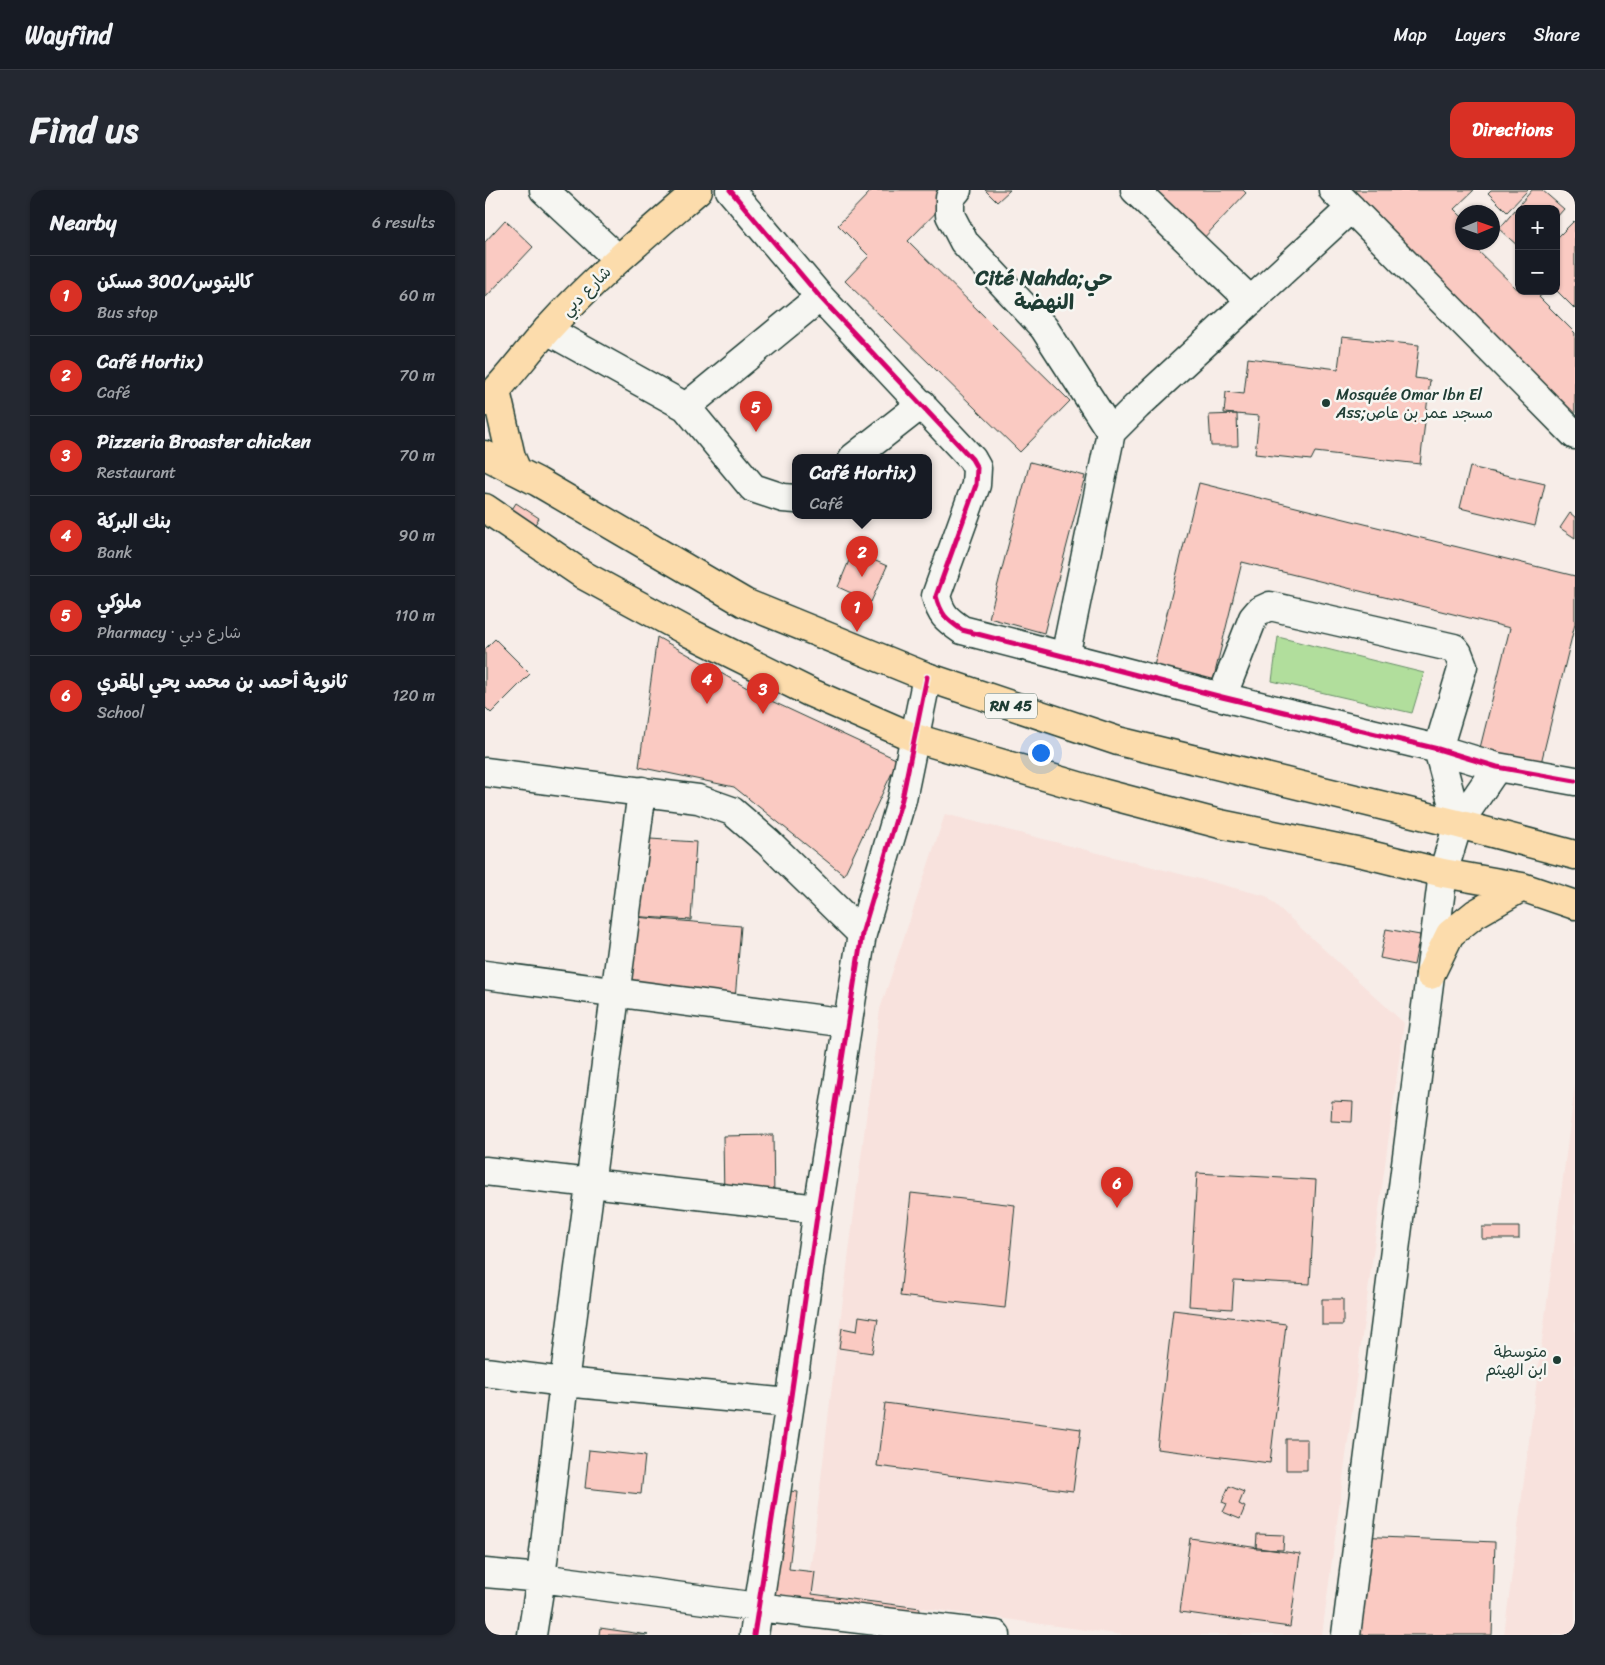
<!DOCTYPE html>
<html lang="en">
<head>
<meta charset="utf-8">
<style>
	:root { --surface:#171b24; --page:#242831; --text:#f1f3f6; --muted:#9ea1a6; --line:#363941; --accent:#d93025 }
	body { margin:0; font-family:Sriracha,"Playpen Sans Arabic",sans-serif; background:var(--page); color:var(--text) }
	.controls { position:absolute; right:15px; top:15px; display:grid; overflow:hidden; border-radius:10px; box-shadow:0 1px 4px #0004 }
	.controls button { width:45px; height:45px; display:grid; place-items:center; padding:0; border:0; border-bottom:1px solid var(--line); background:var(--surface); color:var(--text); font:25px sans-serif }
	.compass { position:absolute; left:970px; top:15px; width:45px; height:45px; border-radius:50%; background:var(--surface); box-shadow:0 1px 4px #0004; rotate:88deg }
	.you { position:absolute; left:555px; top:562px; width:18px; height:18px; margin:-12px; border:4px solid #fff; border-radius:50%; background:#1a73e8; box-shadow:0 0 0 8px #1a73e833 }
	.badge { display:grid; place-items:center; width:32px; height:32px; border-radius:50%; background:var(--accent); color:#fff; font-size:16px; font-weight:700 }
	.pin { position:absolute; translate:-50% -41px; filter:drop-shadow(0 1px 2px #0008) }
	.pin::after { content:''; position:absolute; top:26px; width:18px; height:15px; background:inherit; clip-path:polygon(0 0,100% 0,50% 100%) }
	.popup { position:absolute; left:307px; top:264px; width:140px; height:65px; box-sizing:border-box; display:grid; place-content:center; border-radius:10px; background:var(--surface); filter:drop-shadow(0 1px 4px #0005); font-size:16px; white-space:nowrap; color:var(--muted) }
	.popup b { font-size:19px; color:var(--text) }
	.popup::after { content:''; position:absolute; left:50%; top:100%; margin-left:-10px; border:10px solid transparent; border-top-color:var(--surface) }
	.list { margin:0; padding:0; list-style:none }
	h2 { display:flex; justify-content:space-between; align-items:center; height:65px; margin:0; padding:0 20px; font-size:21px }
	h2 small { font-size:16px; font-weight:400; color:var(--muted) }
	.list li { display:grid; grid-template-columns:32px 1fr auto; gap:15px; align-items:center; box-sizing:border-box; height:80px; padding:0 20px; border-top:1px solid var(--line) }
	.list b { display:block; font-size:19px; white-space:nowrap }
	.list p { margin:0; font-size:16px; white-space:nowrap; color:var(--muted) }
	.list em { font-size:16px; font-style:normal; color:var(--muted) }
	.map { position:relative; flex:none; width:1090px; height:1445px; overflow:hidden; border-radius:15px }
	header { display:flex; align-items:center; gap:30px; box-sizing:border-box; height:70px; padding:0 25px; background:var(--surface); border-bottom:1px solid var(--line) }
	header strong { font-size:24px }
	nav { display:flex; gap:28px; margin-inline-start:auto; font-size:18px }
	.intro { display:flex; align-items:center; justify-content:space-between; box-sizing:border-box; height:120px; padding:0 30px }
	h1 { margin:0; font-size:35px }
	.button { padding:12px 22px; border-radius:15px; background:var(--accent); color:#fff; font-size:18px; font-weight:700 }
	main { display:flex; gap:30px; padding:0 30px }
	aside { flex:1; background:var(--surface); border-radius:15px; box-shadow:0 1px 4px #0004 }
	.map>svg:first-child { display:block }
	.built { fill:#f8e2dd }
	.green { fill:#b1de9c; stroke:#688e68 }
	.building { fill:#facac2; stroke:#1f3d34 }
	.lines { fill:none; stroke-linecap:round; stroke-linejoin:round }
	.minor-casing { stroke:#1f3d34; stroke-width:31 }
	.major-casing { stroke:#1f3d34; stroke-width:31 }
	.minor { stroke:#f6f6f2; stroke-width:28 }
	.major { stroke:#fcdcac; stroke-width:28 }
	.cycleway-casing { stroke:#f6f6f2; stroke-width:8 }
	.cycleway { stroke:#d6006c; stroke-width:5 }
	.poi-dot { fill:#1f3d34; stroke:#f6f6f2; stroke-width:2 }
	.labels { text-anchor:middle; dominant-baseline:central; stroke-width:5; stroke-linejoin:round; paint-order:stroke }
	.shield { fill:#f6f6f2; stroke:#60746d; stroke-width:1 }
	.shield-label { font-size:15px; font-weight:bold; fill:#1f3d34 }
	.street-label { font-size:16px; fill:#1f3d34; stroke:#f6f6f2 }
	.poi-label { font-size:16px; fill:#1f3d34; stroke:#f6f6f2; text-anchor:start }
	.district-label { font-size:21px; font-weight:bold; fill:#1f3d34; stroke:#f6f6f2 }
</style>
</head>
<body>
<header>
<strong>Wayfind</strong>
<nav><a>Map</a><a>Layers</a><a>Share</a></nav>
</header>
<div class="intro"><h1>Find us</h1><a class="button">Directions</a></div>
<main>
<aside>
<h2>Nearby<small>6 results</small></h2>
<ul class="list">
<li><span class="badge">1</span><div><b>كاليتوس/300 مسكن</b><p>Bus stop</p></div><em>60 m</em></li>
<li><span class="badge">2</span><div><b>Café Hortix)</b><p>Café</p></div><em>70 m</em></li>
<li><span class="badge">3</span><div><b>Pizzeria Broaster chicken</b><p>Restaurant</p></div><em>70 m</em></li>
<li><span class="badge">4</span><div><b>بنك البركة</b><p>Bank</p></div><em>90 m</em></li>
<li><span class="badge">5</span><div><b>ملوكي</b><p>Pharmacy · شارع دبي</p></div><em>110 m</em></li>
<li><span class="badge">6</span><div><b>ثانوية أحمد بن محمد يحي المقري</b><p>School</p></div><em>120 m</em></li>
</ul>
</aside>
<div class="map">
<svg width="1090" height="1445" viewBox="0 0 1090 1445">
	<rect width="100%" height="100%" fill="#f7ede8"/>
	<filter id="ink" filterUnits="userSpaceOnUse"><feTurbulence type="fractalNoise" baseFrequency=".02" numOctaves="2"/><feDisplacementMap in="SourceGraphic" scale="10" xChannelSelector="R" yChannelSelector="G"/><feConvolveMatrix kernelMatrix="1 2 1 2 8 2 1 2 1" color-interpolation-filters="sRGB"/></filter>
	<g filter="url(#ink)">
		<path class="built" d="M460,624l321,82 138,127 -82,612h-199l-318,-43 7,-35 19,-164 49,-384z
			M1090,895v550h-71z"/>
		<path class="green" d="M793,447l146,36 -12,40 -140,-32z"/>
		<path class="building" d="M387,0h86l-50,51 162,160 -50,51 -175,-171 24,-25 -31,-31z
			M500,0h25l-13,12z
			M660,0h98l3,3 -46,49z
			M846,0h143l-20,19 9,9v24h12l-3,3 45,44 2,-1v3h23l2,2 -5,4 36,36v106z
			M1006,0h37l-21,22 -19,-19z
			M1047,0h10l22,19 -8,9v-9h-37v38l-20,-18z
			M20,30l28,27 -48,51v-56z
			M1089,31l1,1v87l-19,-19v-51z
			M857,147l77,8 -4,33 15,2 -10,84 -105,-12 -4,8 -56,-6 4,-38 -35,-3 2,-21 18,2 4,-36 90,11z
			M752,224l1,32h-27l-2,-31z
			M545,272l55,14 -41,157 -55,-15z
			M985,277l75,17 -10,42 -75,-18z
			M714,293l376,93v48l-34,139 -61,-15 30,-120 -268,-66 -30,123 -59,-15z
			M31,313l23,15 -17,27 -23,-15z
			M1085,323l5,4v21l-15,-10z
			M368,361l34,15 -16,36 -33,-15z
			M172,447l108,61 133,62 -54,115 -110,-88 -95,-20z
			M10,449l35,35 -39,39 -6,-6v-58z
			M150,648l61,4 -5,78 -62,-4z
			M139,726l117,10 -6,74 -117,-10z
			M901,739l34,6 -6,30 -34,-7z
			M847,911l21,1 -1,20 -21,-1z
			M288,945l1,64 -50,1 -1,-64z
			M712,983l119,7 -6,104 -76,-4 -2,29 -43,-3z
			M426,1003l104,12 -10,103 -105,-12z
			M997,1037h37v12h-37z
			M837,1109h21v26h-21z
			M688,1120l113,14 -16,139 -113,-14z
			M374,1126l19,3 -6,34 -33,-5 3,-20 15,3z
			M400,1213l196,26 -8,62 -196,-25z
			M801,1249h21v31h-21z
			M104,1260l56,6 -4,38 -56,-6z
			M744,1296l15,6 -5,12 6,3 -5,12 -17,-7 4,-8 -5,-2z
			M280,1298l33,4 -9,77 26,3 -3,22 108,14 -2,19 -164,-20z
			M772,1344l27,1 -1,15 -27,-1z
			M872,1346l138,6 -3,93h-139z
			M705,1348l110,16 -10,73 -110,-15z
			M115,1438l48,7h-49z"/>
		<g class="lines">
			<g class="minor-casing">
				<path id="minor" d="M59,0l74,69
					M245,0l90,107 152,162 5,9 -1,17 -40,111c5,19 10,23 26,34l260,67 216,52 59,18 78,14
					M472,0l-7,8v17l14,27 80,86 67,104
					M650,0l116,111
					M848,0l242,245
					M62,140l139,77 67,81 30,10 13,1
					M201,217l134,-110
					M368,268l69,-54
					M580,467l46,-225 26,-26 214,-198
					M737,507l31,-79 6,-7 11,-5 184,42 4,5 5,13 -25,83 20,75
					M0,582l213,27 34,12 36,31 94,92
					M0,785l362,48
					M0,981l333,38
					M0,1182l79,10 226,21
					M0,1383l56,5 216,29 239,28
					M47,1445l9,-57 23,-196 78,-591
					M269,1445l36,-232 28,-194 44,-275 40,-135 25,-122
					M861,1445l97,-762 15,-49 39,-57"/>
			</g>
			<g class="major-casing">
				<path id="major" d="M11,201l15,66 6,14
					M0,212c23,-23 41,-49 62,-72 46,-51 99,-95 151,-140
					M0,265l53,27 207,121 182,74 191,64 340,83 117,31
					M0,318l100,68 105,57 119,59 106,46 187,55 118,31 142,29 81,20 79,14 53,18
					M945,785l20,-41 25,-20 47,-27"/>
			</g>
			<use href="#minor" class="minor"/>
			<use href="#major" class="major"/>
			<g class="cycleway-casing">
				<path id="cycleway" d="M245,0l90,107 152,162 5,9 -1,17 -40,111c5,19 10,23 26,34l260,67 216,52 59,18 78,14
					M269,1445l36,-232 28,-194 44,-275 40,-135 25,-122"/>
			</g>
			<use href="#cycleway" class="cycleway"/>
		</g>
	</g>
	<g class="poi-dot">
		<circle cx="841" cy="213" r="5"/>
		<circle cx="1072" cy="1170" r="5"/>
	</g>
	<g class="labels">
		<rect class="shield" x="500" y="503.5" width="52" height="25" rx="4"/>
		<g class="shield-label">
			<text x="526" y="516">RN 45</text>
		</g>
		<g class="street-label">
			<text transform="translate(101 101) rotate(-45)">شارع دبي</text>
		</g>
		<g class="poi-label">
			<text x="851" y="204">Mosquée Omar Ibn El<tspan x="851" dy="18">Ass;مسجد عمر بن عاص</tspan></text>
			<text x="1062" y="1161" text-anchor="end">متوسطة<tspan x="1062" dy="18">ابن الهيثم</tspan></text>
		</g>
		<g class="district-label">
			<text x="559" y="88">Cité Nahda;حي<tspan x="559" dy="24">النهضة</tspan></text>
		</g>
	</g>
</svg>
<div class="controls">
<button>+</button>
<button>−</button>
</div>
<svg class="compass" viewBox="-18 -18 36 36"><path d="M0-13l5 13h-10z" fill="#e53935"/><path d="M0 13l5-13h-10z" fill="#9ea1a6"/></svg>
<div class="you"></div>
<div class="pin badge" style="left:372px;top:442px">1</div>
<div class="pin badge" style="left:377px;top:387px">2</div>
<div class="popup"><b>Café Hortix)</b>Café</div>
<div class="pin badge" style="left:278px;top:524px">3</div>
<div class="pin badge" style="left:222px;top:514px">4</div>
<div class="pin badge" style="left:271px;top:242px">5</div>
<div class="pin badge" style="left:632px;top:1018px">6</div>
</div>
</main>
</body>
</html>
